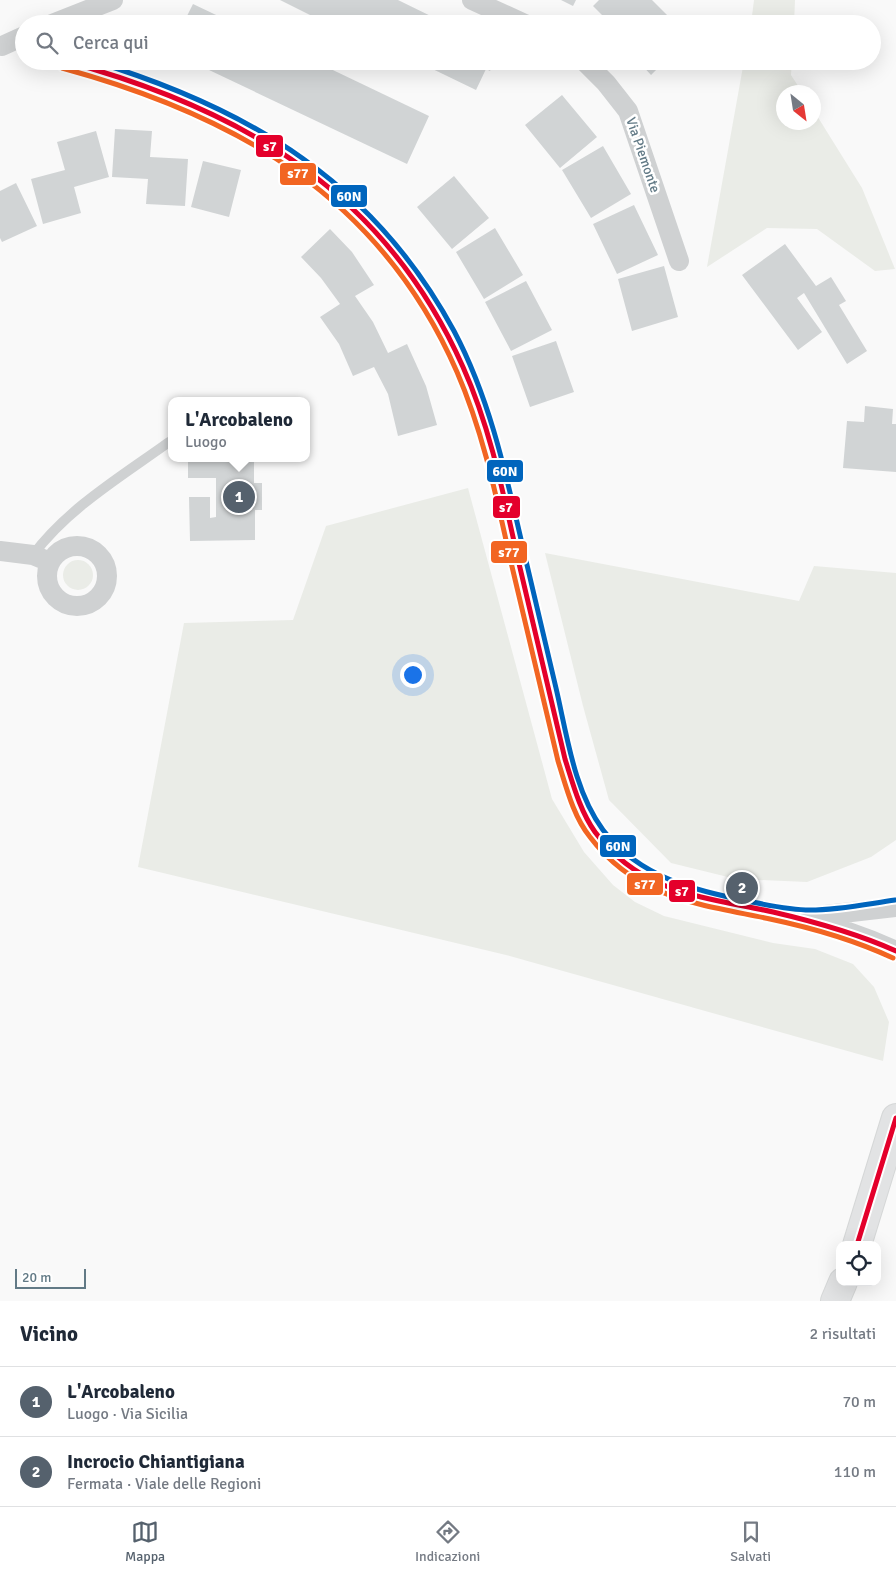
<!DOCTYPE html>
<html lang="it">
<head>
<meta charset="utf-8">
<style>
	:root { --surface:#fff; --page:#f6f6f7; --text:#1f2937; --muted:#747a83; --line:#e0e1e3; --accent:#55616d }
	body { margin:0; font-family:Signika,sans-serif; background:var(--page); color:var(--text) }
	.controls { position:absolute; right:15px; bottom:15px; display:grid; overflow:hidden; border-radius:10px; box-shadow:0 5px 20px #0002 }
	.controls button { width:45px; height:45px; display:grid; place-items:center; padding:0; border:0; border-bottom:1px solid var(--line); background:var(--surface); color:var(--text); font:25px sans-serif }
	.compass { position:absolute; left:776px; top:85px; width:45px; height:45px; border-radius:50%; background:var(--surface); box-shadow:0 5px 20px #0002; rotate:150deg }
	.scale { position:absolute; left:15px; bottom:12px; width:71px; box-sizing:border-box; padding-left:5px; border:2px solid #627a86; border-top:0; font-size:14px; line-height:18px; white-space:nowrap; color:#627a86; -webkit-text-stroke:4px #fff; paint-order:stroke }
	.you { position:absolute; left:412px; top:674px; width:18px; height:18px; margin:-12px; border:4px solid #fff; border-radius:50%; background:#1a73e8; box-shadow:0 0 0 8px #1a73e833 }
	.badge { display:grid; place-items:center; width:32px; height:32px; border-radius:50%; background:var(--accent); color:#fff; font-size:16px; font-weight:700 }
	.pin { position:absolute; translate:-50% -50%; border:2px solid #fff; box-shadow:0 1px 5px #0006 }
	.popup { position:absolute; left:168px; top:397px; width:142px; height:65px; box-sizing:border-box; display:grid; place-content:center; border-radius:10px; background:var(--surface); filter:drop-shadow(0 1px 4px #0005); font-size:16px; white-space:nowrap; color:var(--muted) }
	.popup b { font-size:19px; color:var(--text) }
	.popup::after { content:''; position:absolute; left:50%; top:100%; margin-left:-10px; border:10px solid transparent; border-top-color:var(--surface) }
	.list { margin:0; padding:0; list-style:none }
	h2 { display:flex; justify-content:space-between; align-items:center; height:65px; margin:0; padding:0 20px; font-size:21px }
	h2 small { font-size:16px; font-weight:400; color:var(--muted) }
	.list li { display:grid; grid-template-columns:32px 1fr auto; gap:15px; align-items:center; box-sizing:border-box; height:70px; padding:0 20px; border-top:1px solid var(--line) }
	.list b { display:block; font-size:19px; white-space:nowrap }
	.list p { margin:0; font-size:16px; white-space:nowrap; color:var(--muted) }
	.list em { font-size:16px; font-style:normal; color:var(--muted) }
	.icon { flex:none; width:28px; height:28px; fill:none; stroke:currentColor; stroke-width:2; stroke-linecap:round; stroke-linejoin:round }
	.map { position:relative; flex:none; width:896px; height:1301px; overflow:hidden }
	.search { position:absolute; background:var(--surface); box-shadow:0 5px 20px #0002; left:15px; right:15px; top:15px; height:55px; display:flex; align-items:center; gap:12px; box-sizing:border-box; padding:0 18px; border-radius:28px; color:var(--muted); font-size:19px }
	.sheet { height:205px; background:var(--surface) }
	nav { display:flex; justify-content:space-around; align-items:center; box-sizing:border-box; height:70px; border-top:1px solid var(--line); background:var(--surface); font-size:14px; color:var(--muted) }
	nav a { display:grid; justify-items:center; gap:2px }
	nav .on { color:var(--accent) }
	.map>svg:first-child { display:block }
	.green { fill:#eaece7 }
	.building { fill:#d1d4d5 }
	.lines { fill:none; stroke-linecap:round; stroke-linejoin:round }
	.primary-casing { stroke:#d5d7d7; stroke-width:30 }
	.lane { stroke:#cfd1d2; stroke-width:10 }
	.street { stroke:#cfd1d2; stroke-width:20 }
	.primary { stroke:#e2e3e4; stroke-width:28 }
	.bus-1-casing { stroke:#fff; stroke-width:9 }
	.bus-2-casing { stroke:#fff; stroke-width:9 }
	.bus-3-casing { stroke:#fff; stroke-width:9 }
	.bus-1 { stroke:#e4002b; stroke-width:5 }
	.bus-2 { stroke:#f26522; stroke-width:5 }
	.bus-3 { stroke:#0065bd; stroke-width:5 }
	.labels { text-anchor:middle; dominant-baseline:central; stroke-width:5; stroke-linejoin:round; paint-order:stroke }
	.street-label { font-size:14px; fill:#627a86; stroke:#fff }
	.line-badge { stroke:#fff; stroke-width:2 }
	.badge-label { font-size:14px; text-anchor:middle; font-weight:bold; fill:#fff }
</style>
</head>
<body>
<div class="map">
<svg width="896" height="1301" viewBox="0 0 896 1301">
	<rect width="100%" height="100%" fill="#f9f9f9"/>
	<path class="green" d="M754,0h41l-1,24h-43z
		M744,61h48l-1,14 11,17h-18v30h30v-11l48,77 33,81 -20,2 -58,-42 -50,-1 -60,39z
		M468,488l84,311 32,53 29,33 22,17 29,14 109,27 42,6 38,15 21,23 15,35 -6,39 -377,-106 -368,-88 46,-244 109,-3 33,-94z
		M545,553l254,48 15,-35 82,7v267l-25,17 -64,25 -71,-3 -65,-16 -62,-63 -26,-94z
		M63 575a15 15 0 1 1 30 0a15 15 0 1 1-30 0Z"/>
	<path class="building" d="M280,0h118l49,24h-119z
		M561,0h15l-3,6z
		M599,0h53l24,24h-65l-18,-18z
		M193,4l42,20h-52z
		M190,61h124l115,55 -22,48z
		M416,61h79l-5,10 -4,-2 -10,21z
		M638,61h27l-14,14z
		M562,95l35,42 -37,31 -35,-43z
		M115,129l37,2 -2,26 38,2 -3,47 -39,-2 2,-25 -36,-2z
		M96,131l13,46 -35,10 7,26 -38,11 -12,-45 34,-9 -8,-28z
		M603,146l28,48 -40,24 -29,-48z
		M203,161l38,9 -12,47 -38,-10z
		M454,176l35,42 -37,31 -35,-42z
		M16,183l21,43 -35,16 -2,-4v-47z
		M634,205l24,50 -41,19 -24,-50z
		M495,228l28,47 -39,24 -28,-47z
		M330,229l22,23 22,33 -19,11 18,26 15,31 19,-9 19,42 11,39 -39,11 -10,-42 -14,-27 -21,9 -14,-32 -19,-27 20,-13 -19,-26 -20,-21z
		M785,244l31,42 15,-9 15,24 -7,4 28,46 -20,13 -43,-71 -7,5 25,34 -24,18 -56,-75z
		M664,266l14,51 -46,14 -14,-52z
		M526,281l26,49 -41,21 -26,-49z
		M556,341l18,51 -44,15 -18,-51z
		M865,406l28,3 -1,15h4v48l-53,-4 4,-47 17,1z
		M188,458h66v25h8v27h-7v30l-65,1 -1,-44h21v21l6,-1v-39h-28z"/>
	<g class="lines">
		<g class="primary-casing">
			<path id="primary" d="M857,1245l39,-127
				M835,1301l8,-19"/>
		</g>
		<path class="lane" d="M33,555c35,-47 89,-79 136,-113"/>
		<path class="street" d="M472,0l53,24
			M52,24l61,-24
			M2,46l22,-10
			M64,61c70,18 141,44 203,81 82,48 158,139 196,225 26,59 39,121 53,183 16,70 33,140 49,209 8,25 15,51 30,73 51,72 129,66 204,86 33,8 67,19 97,33
			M584,61l22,22 22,28 51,150
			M47 576a30 30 0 1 1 60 0a30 30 0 1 1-60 0Z
			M0,551l33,4 17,7
			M808,917l88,-10"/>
		<use href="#primary" class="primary"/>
		<g class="bus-1-casing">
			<path id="bus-1" d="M65,61c179,49 320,131 398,306 27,60 40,125 54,188 16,68 32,136 48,204 8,25 15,52 30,73 46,62 110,65 178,80 43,10 83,21 123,39
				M857,1245l39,-127"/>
		</g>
		<g class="bus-2-casing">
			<path id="bus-2" d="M62,68c176,48 319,130 395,304 26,60 39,123 53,186 16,68 32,135 48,203 8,25 15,55 32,76 47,62 109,67 180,82 43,9 84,21 123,39"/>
		</g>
		<g class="bus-3-casing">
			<path id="bus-3" d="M93,61c158,48 281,122 361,270 36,68 52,143 69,217 11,47 22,94 33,140 11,47 18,103 47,142 37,48 93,61 149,72 20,4 39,8 58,8 29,0 57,-6 85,-10"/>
		</g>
		<use href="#bus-1" class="bus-1"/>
		<use href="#bus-2" class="bus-2"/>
		<use href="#bus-3" class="bus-3"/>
	</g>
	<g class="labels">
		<g class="street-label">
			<text transform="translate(643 155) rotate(71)">Via Piemonte</text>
		</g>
	</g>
	<g class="line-badge">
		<rect x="255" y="134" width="29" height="24" rx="5" fill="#e4002b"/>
		<rect x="279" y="162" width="38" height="24" rx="5" fill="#f26522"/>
		<rect x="330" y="184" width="38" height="24" rx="5" fill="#0065bd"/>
		<rect x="486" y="459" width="38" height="24" rx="5" fill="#0065bd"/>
		<rect x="492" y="495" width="29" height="24" rx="5" fill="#e4002b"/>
		<rect x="490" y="540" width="38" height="24" rx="5" fill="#f26522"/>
		<rect x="599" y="834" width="38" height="24" rx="5" fill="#0065bd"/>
		<rect x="626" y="872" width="38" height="24" rx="5" fill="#f26522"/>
		<rect x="668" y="879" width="28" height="24" rx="5" fill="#e4002b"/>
	</g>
	<g class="badge-label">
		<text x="270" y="151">s7</text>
		<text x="298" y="178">s77</text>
		<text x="349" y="201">60N</text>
		<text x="505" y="476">60N</text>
		<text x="506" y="512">s7</text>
		<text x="509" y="557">s77</text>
		<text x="618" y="851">60N</text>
		<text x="645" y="889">s77</text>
		<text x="682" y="896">s7</text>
	</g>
</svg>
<div class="controls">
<button><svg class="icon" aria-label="locate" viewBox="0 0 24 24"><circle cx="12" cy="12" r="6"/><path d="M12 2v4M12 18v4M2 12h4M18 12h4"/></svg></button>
</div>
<svg class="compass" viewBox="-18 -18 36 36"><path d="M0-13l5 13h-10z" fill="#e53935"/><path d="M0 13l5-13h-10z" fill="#747a83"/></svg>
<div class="scale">20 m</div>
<div class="you"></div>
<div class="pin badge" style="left:239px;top:497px">1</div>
<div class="popup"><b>L'Arcobaleno</b>Luogo</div>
<div class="pin badge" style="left:742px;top:888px">2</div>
<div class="search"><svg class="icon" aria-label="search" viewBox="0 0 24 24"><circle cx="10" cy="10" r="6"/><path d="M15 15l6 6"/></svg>Cerca qui</div>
</div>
<section class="sheet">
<h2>Vicino<small>2 risultati</small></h2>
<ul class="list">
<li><span class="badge">1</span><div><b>L'Arcobaleno</b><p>Luogo · Via Sicilia</p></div><em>70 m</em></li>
<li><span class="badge">2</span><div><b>Incrocio Chiantigiana</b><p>Fermata · Viale delle Regioni</p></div><em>110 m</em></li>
</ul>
</section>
<nav>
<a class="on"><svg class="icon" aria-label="map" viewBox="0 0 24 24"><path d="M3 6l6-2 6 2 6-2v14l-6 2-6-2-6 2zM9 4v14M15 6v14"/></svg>Mappa</a>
<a><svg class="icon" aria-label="directions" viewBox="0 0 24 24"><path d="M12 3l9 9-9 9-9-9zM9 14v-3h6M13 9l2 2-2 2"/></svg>Indicazioni</a>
<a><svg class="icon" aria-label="saved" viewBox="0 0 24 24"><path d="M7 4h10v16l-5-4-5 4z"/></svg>Salvati</a>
</nav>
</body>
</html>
